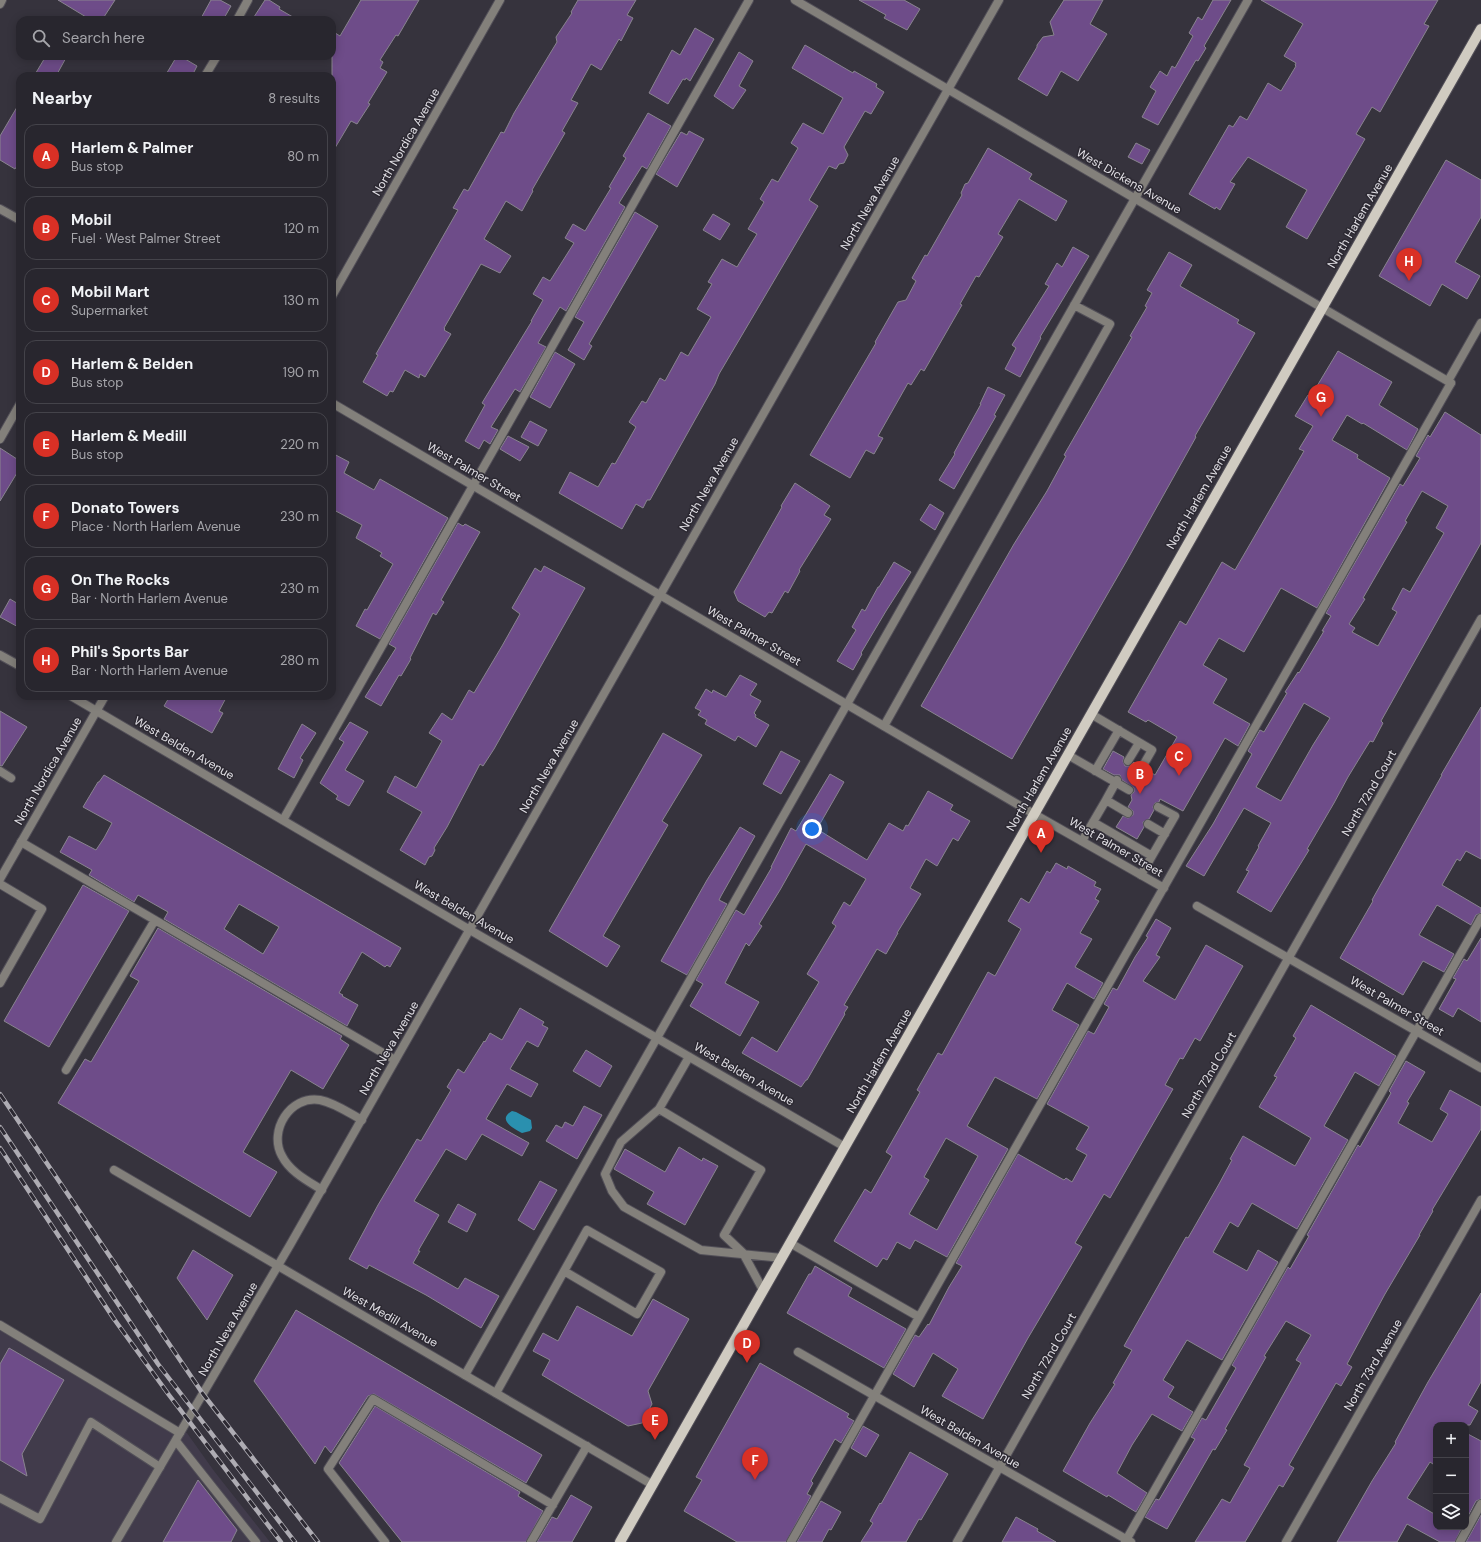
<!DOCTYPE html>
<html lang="en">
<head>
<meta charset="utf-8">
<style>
	:root { --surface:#28262e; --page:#34323a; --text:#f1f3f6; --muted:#a5a5aa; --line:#44434a; --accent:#d93025 }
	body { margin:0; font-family:"DM Sans",sans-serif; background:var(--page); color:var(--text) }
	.controls { position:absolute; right:12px; bottom:12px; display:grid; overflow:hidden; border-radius:8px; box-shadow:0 2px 10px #0003 }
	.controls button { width:36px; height:36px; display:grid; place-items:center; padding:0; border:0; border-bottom:1px solid var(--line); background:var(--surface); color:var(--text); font:20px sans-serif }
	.you { position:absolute; left:812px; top:829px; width:14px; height:14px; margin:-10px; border:3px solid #fff; border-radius:50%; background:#1a73e8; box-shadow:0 0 0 6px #1a73e833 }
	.badge { display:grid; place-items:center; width:26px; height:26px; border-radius:50%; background:var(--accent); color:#fff; font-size:13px; font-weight:700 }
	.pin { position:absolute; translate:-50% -33px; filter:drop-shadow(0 1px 2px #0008) }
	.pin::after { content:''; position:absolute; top:21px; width:14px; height:12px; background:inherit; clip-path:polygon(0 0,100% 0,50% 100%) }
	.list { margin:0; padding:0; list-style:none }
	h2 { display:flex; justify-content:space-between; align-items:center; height:52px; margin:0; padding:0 16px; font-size:17px }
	h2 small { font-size:13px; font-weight:400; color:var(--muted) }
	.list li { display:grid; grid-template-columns:26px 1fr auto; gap:12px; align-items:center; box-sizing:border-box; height:64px; margin:0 8px 8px; padding:0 8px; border:1px solid var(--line); border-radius:12px }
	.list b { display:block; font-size:15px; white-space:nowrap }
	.list p { margin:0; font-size:13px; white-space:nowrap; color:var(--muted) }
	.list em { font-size:13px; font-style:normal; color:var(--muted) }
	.icon { flex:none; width:22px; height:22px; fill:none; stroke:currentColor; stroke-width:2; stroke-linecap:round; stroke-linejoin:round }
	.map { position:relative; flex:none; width:1481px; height:1542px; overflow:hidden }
	.search { position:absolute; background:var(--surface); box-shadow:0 2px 10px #0003; left:16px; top:16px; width:320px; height:44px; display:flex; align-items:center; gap:10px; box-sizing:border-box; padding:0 14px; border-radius:12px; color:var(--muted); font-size:15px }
	.panel { position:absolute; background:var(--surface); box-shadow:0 2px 10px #0003; left:16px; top:72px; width:320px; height:628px; border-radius:12px }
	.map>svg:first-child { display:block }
	.built { fill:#413b4b }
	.water { fill:#2a90af }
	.building { fill:#6e4c89; stroke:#89848f; fill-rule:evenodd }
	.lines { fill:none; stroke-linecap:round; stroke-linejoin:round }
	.lane-casing { stroke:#524f58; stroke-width:10 }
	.street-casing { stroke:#524f58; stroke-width:10 }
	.primary-casing { stroke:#524f58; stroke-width:12 }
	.lane { stroke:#83807b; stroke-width:8 }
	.street { stroke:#83807b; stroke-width:8 }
	.primary { stroke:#d0cbc1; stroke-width:10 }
	.rail-casing { stroke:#aeacb3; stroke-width:4.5 }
	.rail { stroke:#2c2932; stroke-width:3; stroke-dasharray:9; stroke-linecap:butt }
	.labels { text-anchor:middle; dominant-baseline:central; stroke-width:3; stroke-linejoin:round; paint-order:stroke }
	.street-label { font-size:12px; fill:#e2e0e6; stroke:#2c2932 }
</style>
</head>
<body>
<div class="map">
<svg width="1481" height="1542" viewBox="0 0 1481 1542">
	<rect width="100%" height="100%" fill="#36333d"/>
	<path class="built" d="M0,1323l187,110 27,38 56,71h-270z"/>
	<path class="water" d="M512,1111l4,1 15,8 1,8 -2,3 -8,2c-7,-4 -26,-13 -10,-22z"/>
	<path class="building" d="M58,0h57l-13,20h-11z
		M211,0h9l11,6 -8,14h-23z
		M265,0h4l11,7 -1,2 19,11h-46z
		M361,0h58l-21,36 -2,-1 -16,25 3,2 -3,6 7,4 -19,31 2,1 -13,20 -6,-3 -19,32v-122l8,5z
		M578,0h58l-9,15 6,3 -12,23 -2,-2 -18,31 -10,-6 -20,36 7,3 -16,28 3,2 -33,57 1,1 -11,20 -16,-10 -22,38 27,17 -11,17 -19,-9 -37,64 1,1 -1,1 7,4 -26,43 -5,-3 -1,4 -14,-8 -12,22 -3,-1 -3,5 -24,-14 15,-27 -2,-1 82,-144 -5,-2 11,-19 4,2 33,-59 3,1 10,-20 43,-71 -1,-5 16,-24 -1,-1z
		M859,0h45l16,9 -13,21 -23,-12 2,-3z
		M1064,0h39l-13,24 17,10 -29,47 -17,-10 -14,25 -29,-17 19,-32v-2l6,-8 11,-2 -4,-13z
		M1213,0h18l-27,46 2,2 -8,13 -2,-1 -38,65 -16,-8 14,-26 -6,-4 10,-16 7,5 5,-10 3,2 18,-32 -4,-3 9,-16 4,3z
		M1261,0h177l-14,24 5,2 -49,86 -8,-5 -16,27 9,5 -58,100 -21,-12 21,-37 -59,-33 -18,25 5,2 -15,26 -4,-3 -1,2 -26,-15 40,-69 4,2 7,-11 7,4 21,-37 13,8 15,-25 -1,-1 1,-2 -12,-7 19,-32z
		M695,28l19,11 -24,42 -4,-3 -1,2 -2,-1 -15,25 -19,-11 23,-43 8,5z
		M805,45l48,28 1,-2 23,13 -1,3 8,5 -13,22 -6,-3 -21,36 4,8 -4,8 -5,1 -3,5 -7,-3 -20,34 9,6 -99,168 -4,10 -65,116h-3l-4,8 -7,-4 -14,25 -63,-36 11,-21 28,15 14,-24 3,1 21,-37 -7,-5 13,-21 4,2 14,-25 5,3 16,-29 7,4 23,-39 -14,-8 15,-25 -4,-2 14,-23 15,8 20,-33 -9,-5 16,-27 -4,-3 12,-20 6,3 20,-34 -7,-5 12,-20 20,11 20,-36 -51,-30z
		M739,52l14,9 -14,25 7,4 -13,19 -19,-13z
		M46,56h21l-11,20h-22z
		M177,56h3l17,10 -5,10h-27z
		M20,102v59l-5,8 -15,-9v-24z
		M648,113l23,13 -24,43 -5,-3 -23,37 6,4 -59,104 -6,-4 -22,36 8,4 -26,45 -5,-3 -24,38 7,3 -8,14 -6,-4 -5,9 -14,-8 20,-36 -3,-2 50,-82h-1l12,-21 -10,-6 10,-17 7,4 24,-38 -9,-5 8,-14 12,7 26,-43 -2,-1 17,-29 -3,-2z
		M689,131l15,8 -27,48 -21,-13 25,-42 6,3z
		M1136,143l14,7 -8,14 -14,-7z
		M988,148l44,26 -3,5 38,22 -11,20 -37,-22 -21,35 5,3 -24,40 -3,-1 -16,28 2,1 -38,66 -3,-2 -10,16 -3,-2 -30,53 5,2 -9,16 -8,-4 -16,28 -40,-23 66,-112 -1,-1 23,-40 8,-2 10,-19 -4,-3 13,-23 2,1 35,-61 -1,-2 4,-9 3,-1z
		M1446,160l35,20v37l-26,45 25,14 -13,23 -25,-15 -12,22 -51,-30z
		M635,212l23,14 -69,118 3,2 -8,14 -16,-10 16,-28 -9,-5z
		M713,214l17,10 -10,16 -17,-10z
		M1073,247l16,9 -49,81 1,1 -21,39 -15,-8 11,-21 -4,-3 37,-59 -4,-2 12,-21 5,4z
		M1169,252l23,13 -12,21 59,34 -2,3 18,10 -60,103 1,1 -70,125 -114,197 -91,-53 93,-162 33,-53 19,-35 -2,-1 68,-118 -2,-1 17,-29 -2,-1 7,-13 -5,-3z
		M1338,351l54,31 -13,23 39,24 -11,21 -44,-27 -1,1 -15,-9 -15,25 26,15 -1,3 33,20 -73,130 -36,-20 -37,64 -25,-14 -16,27 24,14 -14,24 37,21 -12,22 -13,-8 -42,73 -23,-12 -1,3 -4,1 -2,4 1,3 -5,9 -6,3 1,5 -7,12 -21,-12 7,-11 5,2 5,-3v-4l-5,-4 4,-7 -1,-5 3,-3v-4l-12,-8 -2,-5h-6l-11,-6 10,-18 11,6 -1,4 2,5h5l4,-4 3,3 -1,4 2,5h5l4,-4 8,5 22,-38 -29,-17 -2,2 -18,-10 52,-91 6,4 36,-63 13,8 69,-119 -5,-2 14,-23 -18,-10 13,-21 3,1z
		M555,352l20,12 -25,44 -20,-11z
		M988,387l17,8 -11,20 2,1 -42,73 -15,-9 16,-26 -1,-1 27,-49h-1z
		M1445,412l36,23v108l-100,178 2,2 -10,19 -3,-1 -22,36 -14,26 -27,46 2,1 -38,62 -34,-20 12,-21 -3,-1 13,-23 -1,-1 13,-23 -27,-15 -40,68 -18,-10 27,-42 39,-70 -4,-3 12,-21 4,2 23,-39 -2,-1 13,-20 1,1 25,-42h-2l9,-15 -5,-3 74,-129 3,2 17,-28 -4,-2 12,-21 2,2zM1422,491l26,15 -12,22 8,5 -34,59 -7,-4 -11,21 5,3 -19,34 -26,-14 3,-4 -6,-4 16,-25 -2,-1 44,-76 -2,-1zM1304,703l26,15 -17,27 -32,56 -25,-14z
		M530,421l17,9 -9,16 -17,-9z
		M508,436l21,11 -9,14 -20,-12z
		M0,448l20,13v7l-20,33z
		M332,453l17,9 -5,11 30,17 6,-11 68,39 -68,121 -24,-13 9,-17 2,1 26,-46 -13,-8 2,-3 -26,-15 6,-13 -30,-16z
		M795,483l35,23 -6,9 7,4 -32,51 1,1 -12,22 -3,-2 -13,22 -3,-1 -4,5 -27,-16 -4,-9 48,-85 -1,-1z
		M930,504l14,9 -9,17 -15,-10z
		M458,523l5,3 2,-2 15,8 -39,68 3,2 -8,13 -3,-2 -23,45 1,1 -10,17 -2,-1 -18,31 -16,-9 31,-49 -7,-4z
		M894,562l17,10 -25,39 -25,42 1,1 -9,16 -16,-9 19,-31 -4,-3 10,-18 3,2 13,-24h1z
		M544,566l41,22 -91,161 -11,17 -3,-2 -33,63 -13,21 1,2 -3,6 -3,1 -4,8 -25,-15 22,-38 -35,-20 8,-16 21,12 26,-47 -13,-8 13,-20 10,7 17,-30 5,3 28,-47 18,-32 -8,-6 23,-40 6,4z
		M10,599l10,6v23l-20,-11z
		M740,675l17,9 -7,11 11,6 -7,12 2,2 -1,2 14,8 -13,22 -18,-11 -3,5 -30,-17 2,-4 -9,-5 3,-4 -6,-3 11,-19 6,4 1,-3 13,7z
		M170,696h57l-8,15 4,2 -11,20 -48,-27z
		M1481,707v152l-15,-8 -6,10 -3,-2 -15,26 39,23v5l-5,2 -5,10 -34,-20 -18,30 35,19 -10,18 -21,-11 -20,34 -63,-37 33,-57 -1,-1 70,-125h-1z
		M0,711l27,16 -25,39h-2z
		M350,722l18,10 -23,38 19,11 -15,25 -13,-7 2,-3 -18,-13 24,-41 -5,-3z
		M302,724l14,9 -16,25 3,2 -9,18 -16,-9z
		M663,733l39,22 -40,66 6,4 -65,111 17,10 -13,21 -58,-36z
		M781,751l19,10 -19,33 -18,-10z
		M830,774l14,8 -27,47 50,31 22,-37 14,8 3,-6 2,1 20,-35 25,14 -3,5 20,11 -12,20 -5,-3 -16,28 -11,-7 -16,29 11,6 -24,39h1l-12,21 -9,-5 -33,56 4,2 -4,6 1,1 -38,66h-1l-5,7 -59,-34 10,-16 25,15 42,-70 -12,-8 29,-48 -4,-3 12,-21 6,4 16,-27 -60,-35 -26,46 -21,34 3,2 -13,20 -3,-3 -21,40 34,19 -19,34 -50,-30 13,-22 -7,-4 40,-70 8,5 28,-48h-1l20,-39 5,3z
		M104,775l297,173 -11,19 -3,-2 -2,2 -23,-15 -23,41 4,2 -1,1 16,9 -11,21 -183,-107 4,-7 -30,-17 -4,7 -45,-27 3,-5 -32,-18 9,-16 27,14 8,-12 8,-15 -29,-16 15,-25h1zM239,904l40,23 -16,27 -39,-25z
		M740,827l15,9 -34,60 -2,4 8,4 -40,71 -26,-14 46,-81z
		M1056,863l11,6 1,-3 28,16 -2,4 7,3 -6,10 4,2 -19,32 12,6 -17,28 28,16 -9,16 -27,-16 -15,27 27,15 -42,74 -42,-22 -28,49 41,23 -61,108 -32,-17 -5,9 -13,-7 -10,18 -4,-2 -6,9 -43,-26 31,-52 6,4 21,-37 -6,-4 34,-60 -3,-2 21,-37 4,2 46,-83 7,4 26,-47 -13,-8 13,-23 8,5 18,-32 3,2zM946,1138l32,18 -41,74 -28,-16 20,-34 -5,-3z
		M83,885l46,26 -80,136 -45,-26z
		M1156,919l15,9 -15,27 4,2 -17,24 32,19 31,-55 37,21 -43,75 -5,-3 -12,21 -3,-1 -15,27 8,4 -63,109 -6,-4 -29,49 7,4 -54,91 -45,81 -41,-23 16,-27 -25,-16 -19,34 -21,-13 22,-39 4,2 9,-13 1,1 20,-38 13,-21 -6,-3 62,-109 46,26 2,-2 6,4 15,-27 -11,-6 13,-22 -42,-23 41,-73 6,3 15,-27 -5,-3 9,-16 4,2 18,-33 13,-20 -2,-1z
		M158,928l184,108 -2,3 9,6 -26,44 -32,-19 -48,82 34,20 -27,45 -192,-114 27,-44 6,3 48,-81 -9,-5z
		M1481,938v84l-23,-14 -5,9 -14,-8 17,-30 -3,-1 11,-19 3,2z
		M1311,1005l85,51 -17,30 -24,-14 -31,54 24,14 -51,89 -45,-26 -14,24 -8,-5 -17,30 34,19 11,-21 20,12 -56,98 -35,-20 -24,40 11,7 -6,10 25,15 -11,19 -30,-17 -20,31 -15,28 30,20 -11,19 -28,-17 -1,2 -44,-26 27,-48 25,-39 -2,-1 19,-33 -8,-4 62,-109 2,1 31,-54 13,-24 -2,-1 13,-23 52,30 16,-28 -52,-31 18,-30 -3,-1 22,-38 -3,-2z
		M520,1008l24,14 -2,3 6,3 -10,19 -11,-6 -17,28 28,15 -7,13 -24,-13 -21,35 43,24 -7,13 -40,-22 -16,26 -20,-11 -32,52 25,14 -21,36h2l-7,12 45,26 7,-11 34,18 -18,32 -55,-33 -57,-30 -2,4 -18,-10 29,-54 39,-66 4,2 30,-51 -4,-3 11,-18 6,4 20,-32 1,1 5,-9 12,7z
		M586,1050l26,16 -12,21 -27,-16z
		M1406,1061l19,11 -18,30 2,1 -11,20 34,19 16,-28 -8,-5 10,-19 31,17v22l-49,81 1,1 -14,24h1l-35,59 -38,70 5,3 -11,19 -5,-3 -47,82 5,3 -11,19 -4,-2 -34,57h-50l27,-43 8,4 20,-35 -6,-3 57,-102 -5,-3 15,-25 -25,-14 -22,35 2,1 -41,72 2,1 -12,20 -2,-1 -46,80 -22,-12 11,-18 3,1 36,-61 -4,-2 11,-19 4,2 30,-52 -4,-3 56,-98 2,2 19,-33 -2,-1 51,-90 2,2 31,-54 -2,-2z
		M584,1106l18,9 -25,44 -31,-18 10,-16 6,3 3,-6 8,4z
		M679,1147l23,14 1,-3 15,8 -33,59 -38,-21 7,-12 -40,-23 11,-20 40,23z
		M540,1181l17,9 -23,40 -16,-10z
		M458,1204l18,10 -9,18 -19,-10z
		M193,1250l40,25 -26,45 -30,-42z
		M815,1266l37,22 -4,8 58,33 -22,39 -97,-55 22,-39h2z
		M1481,1293v89l-13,23 10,6 -8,14h-34v41l-6,-4 -23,36 29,17v12h26l-7,15h-15l-33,-18 -10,18h-60l35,-61 24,-38 -1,-1 33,-60z
		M653,1299l36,20 -41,72 4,13 -10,19 -14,3 -86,-51 8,-15 -17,-9 10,-18 15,8 19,-35 55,30z
		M296,1310l246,145 -16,28 -152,-89 -6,2 -37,57 -6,-7 -10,18 -61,-83z
		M9,1348l55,32 -42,74 5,22 -27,-16v-96z
		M760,1363l89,51 -2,3 7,4 -13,22 -6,-4 -24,42 2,2 -6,11 4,2 -25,46h-49l-53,-31 18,-31 -6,-3z
		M375,1406l145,86 -2,4 25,15 -17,31h-124l-63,-79z
		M863,1426l16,9 -13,22 -15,-9z
		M1466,1433l15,8v58l-5,2 -10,19z
		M910,1452l38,22 -27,46 -2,-1 -13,23h-45l12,-19 -3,-2 10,-18 1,1z
		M198,1480l39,50 -6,12h-68z
		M571,1495l21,12 -20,35h-35l15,-25 5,2z
		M821,1501l20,11 -10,18 -2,-1 -7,13h-25z
		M1481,1515v27h-15z
		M1016,1517l22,12 -1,2 19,11h-54z"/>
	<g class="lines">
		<g class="lane-casing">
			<path id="lane" d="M237,20l11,-20
				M205,76l12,-20
				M1448,381l33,-58
				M0,439l20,-35
				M1091,714l61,36 -11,19
				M884,726l226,-402 -36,-19
				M1068,755l61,35
				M1128,761l11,-18
				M0,771l11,7
				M1095,771l24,-41
				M1117,780l-11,20 22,13
				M283,820l466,-820
				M1093,822l59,34
				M1148,824l17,10
				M1082,841l24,-41
				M21,842l374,218
				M1141,875l34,-59 -17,-9
				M0,884l42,25 -42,74
				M689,1057l-30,52 102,61 -37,65 19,18 20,37
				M66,1070l89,-150
				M659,1109l-38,33 -16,32 7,17 12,16 77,43 81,8
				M322,1190c-14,-9 -32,-18 -40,-34 -14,-25 8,-61 38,-56 15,3 29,13 42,20
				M790,1243l129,74
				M0,1325l180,108
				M465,1375l783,-1375
				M496,1393l91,-163 74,42 -24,42 -73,-43
				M176,1441l80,101
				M0,1498l40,21 51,-97 69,45
				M385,1542l-57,-73 45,-70 180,106
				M531,1542l56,-96
				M791,1542l660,-1159
				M1125,1542l356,-624
				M1460,1542l21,-38"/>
		</g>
		<g class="street-casing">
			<path id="street" d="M795,0l656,383
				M0,4l2,-4
				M0,209l20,11
				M332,296l168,-296
				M332,403l702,411 130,74
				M0,655l20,11
				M71,696l399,234 375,217
				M0,879l105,-183
				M1197,906l284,162
				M114,1170l539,315
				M798,1352l333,190
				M116,1542l174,-297 709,-1245
				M957,1542l524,-923
				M1286,1542l195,-342"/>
		</g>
		<g class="primary-casing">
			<path id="primary" d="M620,1542l861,-1513"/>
		</g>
		<use href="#lane" class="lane"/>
		<use href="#street" class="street"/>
		<use href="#primary" class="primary"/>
		<g class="rail-casing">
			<path id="rail" d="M0,1094l203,300 115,148
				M0,1127l158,237 137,178
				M0,1148l114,171 55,76 112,147"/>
		</g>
		<use href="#rail" class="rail"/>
	</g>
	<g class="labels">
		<g class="street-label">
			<text transform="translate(406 142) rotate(-60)">North Nordica Avenue</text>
			<text transform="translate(1129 181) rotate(30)">West Dickens Avenue</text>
			<text transform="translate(870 203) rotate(-60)">North Neva Avenue</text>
			<text transform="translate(1360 216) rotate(-60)">North Harlem Avenue</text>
			<text transform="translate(474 472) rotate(30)">West Palmer Street</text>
			<text transform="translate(709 484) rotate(-60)">North Neva Avenue</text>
			<text transform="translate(1199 497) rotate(-60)">North Harlem Avenue</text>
			<text transform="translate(754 636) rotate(30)">West Palmer Street</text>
			<text transform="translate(184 748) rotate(30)">West Belden Avenue</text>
			<text transform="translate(549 766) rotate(-60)">North Neva Avenue</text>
			<text transform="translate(48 771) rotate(-60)">North Nordica Avenue</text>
			<text transform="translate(1039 779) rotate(-60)">North Harlem Avenue</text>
			<text transform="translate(1369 793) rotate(-60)">North 72nd Court</text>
			<text transform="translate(1116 847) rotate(30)">West Palmer Street</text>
			<text transform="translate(464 912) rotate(30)">West Belden Avenue</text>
			<text transform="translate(1397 1006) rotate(30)">West Palmer Street</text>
			<text transform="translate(389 1048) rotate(-60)">North Neva Avenue</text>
			<text transform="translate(879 1061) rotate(-60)">North Harlem Avenue</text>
			<text transform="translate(744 1074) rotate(30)">West Belden Avenue</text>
			<text transform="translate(1209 1075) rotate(-60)">North 72nd Court</text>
			<text transform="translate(390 1317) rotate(30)">West Medill Avenue</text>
			<text transform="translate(228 1329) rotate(-60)">North Neva Avenue</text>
			<text transform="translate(1049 1356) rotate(-60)">North 72nd Court</text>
			<text transform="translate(1373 1365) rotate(-60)">North 73rd Avenue</text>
			<text transform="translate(970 1437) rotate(30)">West Belden Avenue</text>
		</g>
	</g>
</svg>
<div class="controls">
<button>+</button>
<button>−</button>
<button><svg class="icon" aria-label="layers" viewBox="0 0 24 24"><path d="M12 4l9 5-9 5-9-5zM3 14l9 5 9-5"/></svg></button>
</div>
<div class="you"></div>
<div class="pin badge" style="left:1041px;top:853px">A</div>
<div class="pin badge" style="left:1140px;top:794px">B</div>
<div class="pin badge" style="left:1179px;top:776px">C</div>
<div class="pin badge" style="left:747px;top:1363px">D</div>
<div class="pin badge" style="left:655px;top:1440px">E</div>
<div class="pin badge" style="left:755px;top:1480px">F</div>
<div class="pin badge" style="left:1321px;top:417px">G</div>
<div class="pin badge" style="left:1409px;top:281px">H</div>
<div class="search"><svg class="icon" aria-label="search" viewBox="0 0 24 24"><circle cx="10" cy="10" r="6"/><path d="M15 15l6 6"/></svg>Search here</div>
<section class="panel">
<h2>Nearby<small>8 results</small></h2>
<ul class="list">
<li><span class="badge">A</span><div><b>Harlem &amp; Palmer</b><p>Bus stop</p></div><em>80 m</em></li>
<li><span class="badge">B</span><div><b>Mobil</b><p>Fuel · West Palmer Street</p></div><em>120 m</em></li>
<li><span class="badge">C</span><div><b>Mobil Mart</b><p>Supermarket</p></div><em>130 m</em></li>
<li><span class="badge">D</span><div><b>Harlem &amp; Belden</b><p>Bus stop</p></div><em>190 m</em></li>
<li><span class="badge">E</span><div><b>Harlem &amp; Medill</b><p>Bus stop</p></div><em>220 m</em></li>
<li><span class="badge">F</span><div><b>Donato Towers</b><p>Place · North Harlem Avenue</p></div><em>230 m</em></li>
<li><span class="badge">G</span><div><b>On The Rocks</b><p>Bar · North Harlem Avenue</p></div><em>230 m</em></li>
<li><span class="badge">H</span><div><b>Phil's Sports Bar</b><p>Bar · North Harlem Avenue</p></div><em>280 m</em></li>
</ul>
</section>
</div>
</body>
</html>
